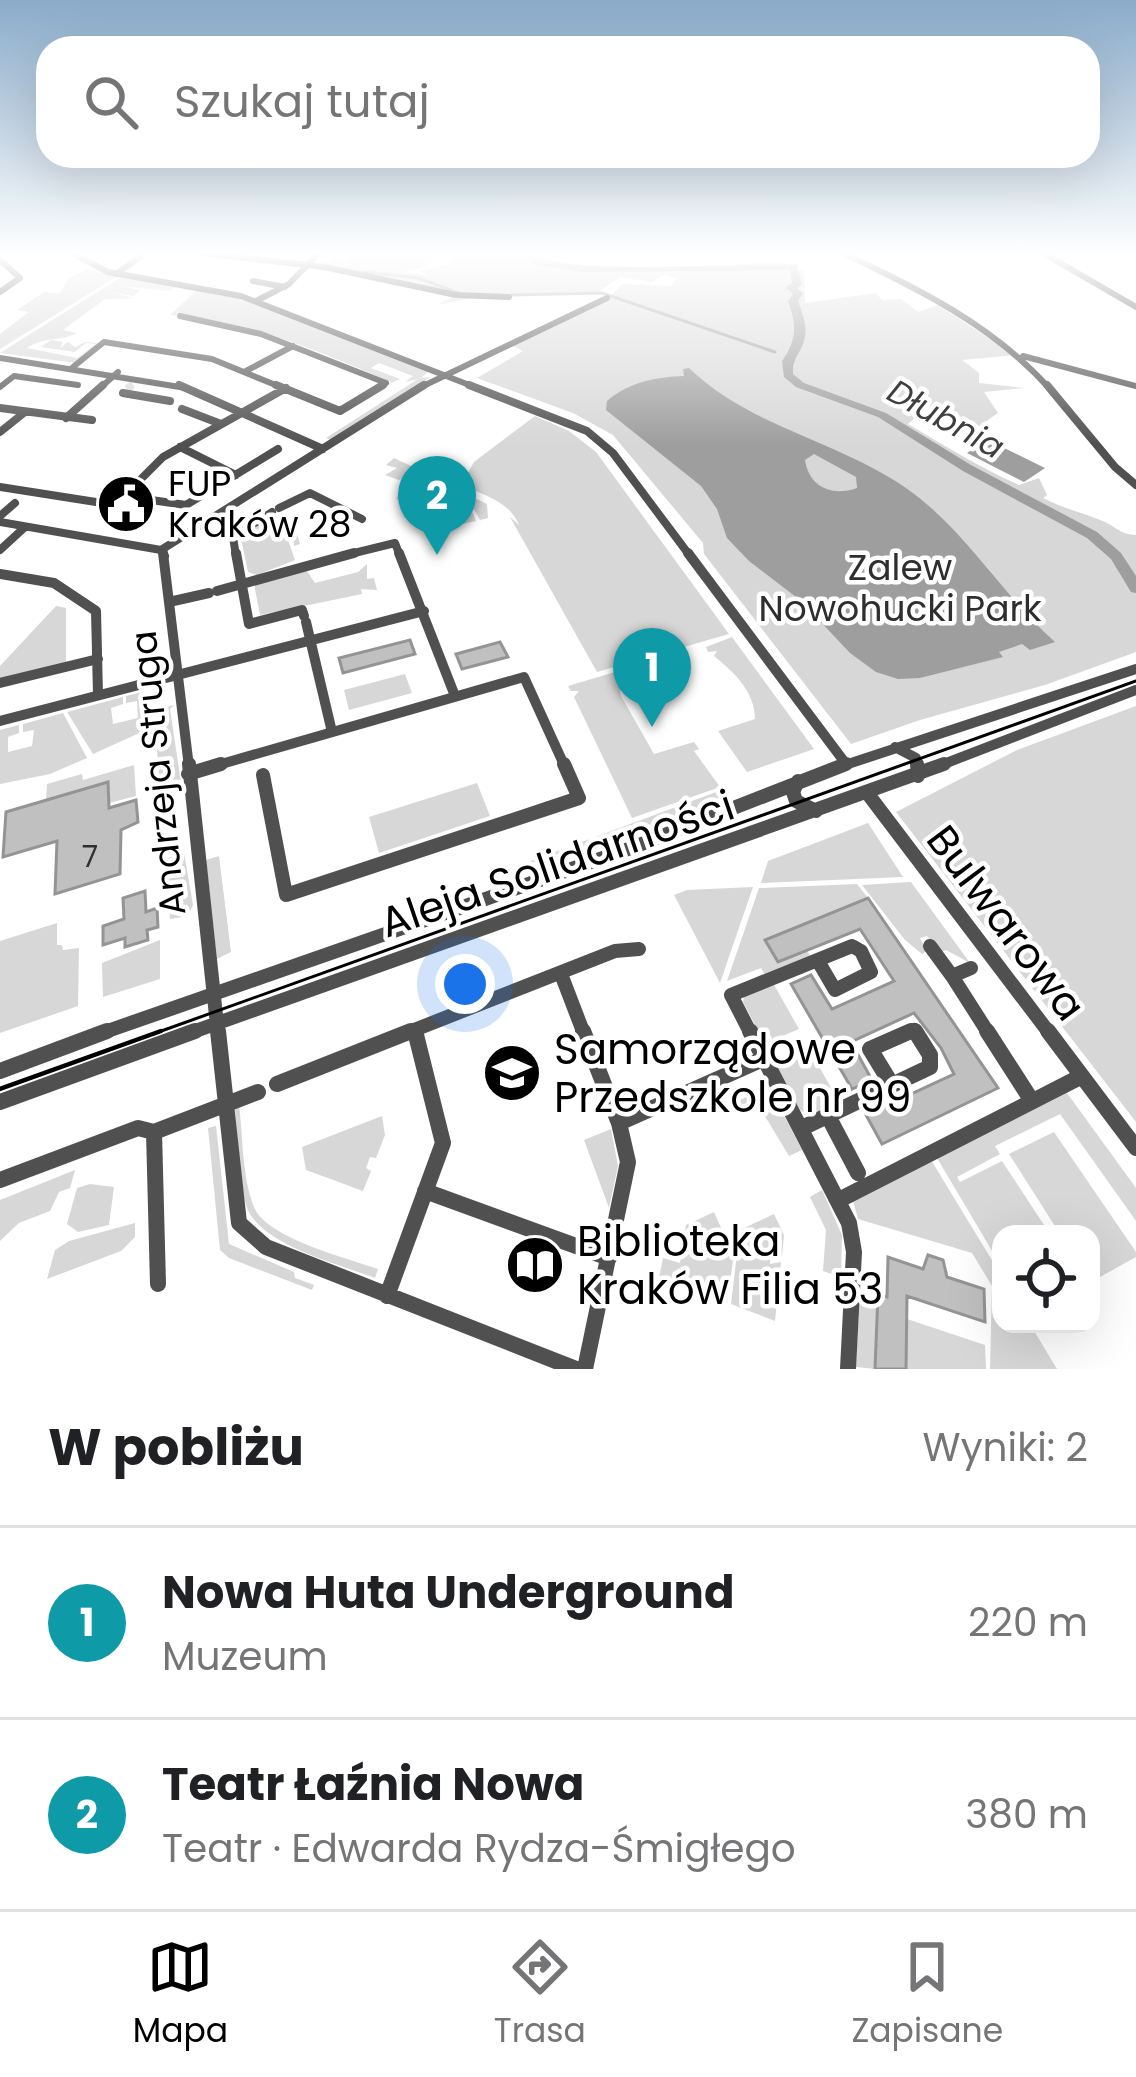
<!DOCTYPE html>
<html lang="pl">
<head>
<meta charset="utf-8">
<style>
	:root { --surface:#fff; --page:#f6f6f6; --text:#202124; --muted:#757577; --line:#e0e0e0; --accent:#000 }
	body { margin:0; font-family:Poppins,sans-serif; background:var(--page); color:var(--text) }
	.controls { position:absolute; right:36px; bottom:36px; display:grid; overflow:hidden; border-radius:24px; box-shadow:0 12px 48px #0002 }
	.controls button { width:108px; height:108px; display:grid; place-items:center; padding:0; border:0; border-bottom:3px solid var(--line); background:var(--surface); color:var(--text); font:60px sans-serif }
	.you { position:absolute; left:465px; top:984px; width:42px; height:42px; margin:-30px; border:9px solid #fff; border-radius:50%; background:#1a73e8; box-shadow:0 0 0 18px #1a73e833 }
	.badge { display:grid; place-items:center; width:78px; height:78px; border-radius:50%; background:var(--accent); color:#fff; font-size:39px; font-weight:700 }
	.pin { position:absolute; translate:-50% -99px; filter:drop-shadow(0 3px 6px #0008) }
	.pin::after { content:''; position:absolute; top:63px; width:42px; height:36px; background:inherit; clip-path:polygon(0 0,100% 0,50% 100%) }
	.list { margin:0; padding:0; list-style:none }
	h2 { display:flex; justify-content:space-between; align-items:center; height:156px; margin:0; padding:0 48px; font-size:51px }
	h2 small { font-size:39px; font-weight:400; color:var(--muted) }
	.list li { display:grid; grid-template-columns:78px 1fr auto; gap:36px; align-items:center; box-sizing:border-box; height:192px; padding:0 48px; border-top:3px solid var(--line) }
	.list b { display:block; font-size:45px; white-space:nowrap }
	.list p { margin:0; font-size:39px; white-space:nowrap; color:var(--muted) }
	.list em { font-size:39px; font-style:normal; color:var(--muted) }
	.icon { flex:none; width:66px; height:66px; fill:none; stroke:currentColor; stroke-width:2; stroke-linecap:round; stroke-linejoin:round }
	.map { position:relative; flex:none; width:1136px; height:1369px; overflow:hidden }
	.search { position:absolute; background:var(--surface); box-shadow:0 12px 48px #0002; left:36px; right:36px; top:36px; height:132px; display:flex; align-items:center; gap:30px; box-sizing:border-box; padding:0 42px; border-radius:36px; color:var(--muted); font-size:45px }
	.sheet { height:540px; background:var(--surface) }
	nav { display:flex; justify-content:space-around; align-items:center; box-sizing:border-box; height:168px; border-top:3px solid var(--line); background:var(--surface); font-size:33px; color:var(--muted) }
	nav a { display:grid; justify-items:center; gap:6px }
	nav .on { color:var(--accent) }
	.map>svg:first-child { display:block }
	.green { fill:#d7d7d7 }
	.water { fill:#9e9e9e; fill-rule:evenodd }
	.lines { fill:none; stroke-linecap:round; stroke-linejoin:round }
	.stream { stroke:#9e9e9e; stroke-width:3 }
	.river { fill:#9e9e9e; fill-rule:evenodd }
	.building { fill:#c0c0c0; stroke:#949494; stroke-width:3 }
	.minor-tunnel-far1 { stroke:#d9d9d9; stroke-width:6; stroke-dasharray:6 3; stroke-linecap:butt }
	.minor-tunnel { stroke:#d9d9d9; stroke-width:8; stroke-dasharray:8 4.5; stroke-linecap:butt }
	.minor-far4 { stroke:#505050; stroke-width:6 }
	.minor-far3 { stroke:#505050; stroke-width:8 }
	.minor-far2 { stroke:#505050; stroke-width:10 }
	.minor-far1 { stroke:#505050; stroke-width:14 }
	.minor { stroke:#505050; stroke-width:16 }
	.tram-far1 { stroke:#000; stroke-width:3 }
	.tram { stroke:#000; stroke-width:4.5 }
	.labels { text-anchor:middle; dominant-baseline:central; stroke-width:9; stroke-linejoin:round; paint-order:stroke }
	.number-label { font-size:30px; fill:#303030 }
	.far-water-label { font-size:33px; font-style:italic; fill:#3f3f3f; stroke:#fff }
	.poi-label { font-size:36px; fill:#000; stroke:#fff; text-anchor:start }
	.park-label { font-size:36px; fill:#2e2e2e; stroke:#fff }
	.street-label { font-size:36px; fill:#000; stroke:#fff }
	.near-street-label { font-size:42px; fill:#000; stroke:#fff }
	.near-poi-label { font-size:42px; fill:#000; stroke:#fff; text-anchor:start }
</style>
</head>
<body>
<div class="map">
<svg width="1136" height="1369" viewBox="0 0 1136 1369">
	<rect width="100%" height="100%" fill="#fff"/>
	<path class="green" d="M343,253l104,1 -23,7 4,5 -24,6 25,4 -9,-5 28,-6 9,-12h78l5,8c50,10 112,8 163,7 36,-1 71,-15 101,3l1,32 71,-10 6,7 19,-1 17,13 20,-7 76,50 -52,5 17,13v10l45,5 -40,4 14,21 -19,13 -50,-20 -21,18c35,21 71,43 111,61l20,-7 8,17 -4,3c19,10 38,14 57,22 15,5 18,14 36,15v117l-91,33 -125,35 -69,24 -147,-190 -1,-11 -90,-108 -40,-22 -96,-35 46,-27 -11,-6 98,-48 12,-13 49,2 6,-8 -13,-3 -12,7 -32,-5 -22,15 -107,2 -54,11 16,-8 -2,-5 -135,-26 4,-5 10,3 4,-6 33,13 -18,-6z
		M88,269l28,8 -116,72v-15l29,-22 -12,-2 27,-18 16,1 9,-15z
		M121,277l58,9 -10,5 -49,-5 20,4 -6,6 -22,-3 22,5 -29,1 -42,31 14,3c-17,9 -33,3 -50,15l50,10 19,-14 -10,-1 -11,9 -34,-5 10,-7 12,2 -3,6 8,-6 7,5 10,-5 13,1 -22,20 -76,-10z
		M197,290l39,7 193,74 -8,7 10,-1 -100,63 -5,-2 92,-59 -13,3 8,-6 -34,-13 -8,5 29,11 -13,6 4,-3c-70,-30 -147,-63 -221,-67z
		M535,416l34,15 27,21 133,182 -132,38 -87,-155 9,8c-10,-24 -35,-30 -58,-40l13,-23z
		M394,458l17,8 -5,5 7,-4 74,37 1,14 -8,2 -16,-28 12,29 -27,6 -8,-9 1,11 -5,1 -13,-28 -1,5h-18l-9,-9 29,-22 -11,-6 -15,10 -14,-5 12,-7 -11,-3z
		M273,515l22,12 5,17 -6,2 -2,-19 -8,1 11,32 -38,15 -9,-3 -8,-38 15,-9 7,1z
		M367,564v15l7,-1 3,12 -16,-1 1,5 -102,21 -6,-31 53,-13 8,12 43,-11z
		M56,606l10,2v55l-66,17v-14z
		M732,637l82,112 -67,23 -29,-41 37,-12c0,-27 -20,-46 -41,-63l3,-5 -9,1 -2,-5z
		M625,669l13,15 -18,6 1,6 33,58 40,-12 5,7 -5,2 26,36 -88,31 -58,-121 5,-6h-8l-3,-5z
		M405,674l7,19 -63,17 -5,-20z
		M143,692l3,31 -4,3 4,4 -53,24 -26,-42 56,-15v7l-12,4 2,16 25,-6 -1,-17 -11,2v-7z
		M174,705l-4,4 11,74 -21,6 -6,-79z
		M1136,706v416l-240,-310 121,-62z
		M63,713l24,45 -37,16 -50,10v-54l19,-5v8l-11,4v15l24,-6 2,-16 -11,2v-8z
		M134,765l2,31 -27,7 -2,-20 -61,17 1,-16 35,-10 1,6z
		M477,783l13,33 -111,37 -10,-36z
		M719,791l5,7 -201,75 -3,-8z
		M868,823l35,54 -142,6 7,-22z
		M184,853l9,52 -5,11 -18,3 -5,-60z
		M219,856l12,96 -14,7 -11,-99z
		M911,882l59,81 -24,-13 -7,3 -12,-17 -7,2 7,13 -5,3 -17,-14 -43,-55z
		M857,884l11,14 -102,42 12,22 29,-12 4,8 -45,19 -5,-9 -34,13 32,-93z
		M753,887l-33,96 -46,-88 13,-5z
		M57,923v22h5l1,5 16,-2 -1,58 -78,27v-92z
		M160,940v39l-57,18 -1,-34z
		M773,983l26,46 -26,11 -3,-5 -8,3 -19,-36 1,-5z
		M810,1050l30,54 -31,13 -10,-8 -22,-43z
		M769,1087l33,63 -13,6 -32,-53 -29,12 -4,-8z
		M1067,1093l69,95v33l-76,-107 -65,32 5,8 -43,23 3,5 42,-21 48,73h-49v32l-64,-108z
		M239,1104c4,33 3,73 15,103 12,31 93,51 124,62l-3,9c-36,-14 -118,-34 -129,-73 -9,-29 -8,-64 -11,-95z
		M382,1116l3,19 -9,23 -6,-1 -4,11 5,3 -8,20 -57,-21 -4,-23z
		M216,1126l13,118 65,28 1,6 19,7 -2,5 -83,-32 -9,-8 -12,-122z
		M611,1129l7,37 -9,42 -25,-68z
		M1054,1132l82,120v5l-45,25v-48h-31l-51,-80z
		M931,1160l70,115v49h29l27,45h-67l2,-83 -20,-33 -114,-34 -5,-18z
		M75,1170l-5,18 -11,4 -9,19 -31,12 -19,18v-41z
		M90,1184l24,3 -5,38 -31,7 -11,-8 10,-36z
		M822,1190l20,45 -1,42 -18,-6 3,-41 -16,-33z
		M714,1212l11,25 12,-5 -10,71 -68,-25 4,-20 17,5 6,-38z
		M774,1214l10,21 -2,22 -11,-8 -1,15 11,-2 -6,59 -44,-17 9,-74z
		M135,1223v14l-14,14 -74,28 8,-29 14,-9z
		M860,1293l18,7 -3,69 -19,-2z
		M907,1319l78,26 1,24h-80z"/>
	<path class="water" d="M689,368c61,59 147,72 217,120 59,41 96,107 149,154l-25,8 -8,-6 -23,8 4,5 -83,21 -22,1 -22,-7 -26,-19 -50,-53 -51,-39 -22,-23 -10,-29 -16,-23 -95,-76 1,-9c22,-19 49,-24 77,-25l-1,-7zM814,454l42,23 1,11c-25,9 -48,-1 -52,-28z
		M988,440l57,28 -21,14 -57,-29z"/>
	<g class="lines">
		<path class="stream" d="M363,272l55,6 41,15
			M510,295l92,-2 173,59"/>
		<path class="river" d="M523,253h10c27,25 216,8 264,12l5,19 -5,4 6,5 -5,8c5,14 11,28 5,43 -5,13 -11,15 -10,30l11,9 82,30 85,52 126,67 24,21 15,23v17l-5,-1 -20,-33 -24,-21 -124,-67 -85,-54 -82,-30 -12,-10 -2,-16c15,-21 15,-36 6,-60l5,-7 -7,-7 6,-4 -2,-13 -209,2 -47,-8z"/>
	</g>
	<path class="building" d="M410,640l5,14 -72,19 -4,-15z
		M500,642l8,15 -46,12 -6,-15z
		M108,782l1,26 27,-8 2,22 -17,8 -1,44 -65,20 2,-53 -54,16 3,-45z
		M145,891l1,21 11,-4 1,19 -11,3 1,10 -23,7v-9l-22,7v-19l21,-7 -1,-21z
		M868,898l130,190 -116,56 -16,-29 88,-41 -13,-26 -27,-35 -63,29 21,38 -20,9 -61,-105 20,-9 21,34 62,-28 -34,-52 -82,33 -13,-22z
		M928,1255l15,5 4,17 37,12 1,33 -78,-26 -1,73h-31l3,-75 9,3 1,-40 35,12z"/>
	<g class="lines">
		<path class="minor-tunnel-far1" d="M128,388l5,-4"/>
		<path class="minor-tunnel" d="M127,389l5,-4"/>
		<path class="minor-far4" d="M72,253l36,19 133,24 236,92
			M202,253l122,14 132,28 53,2
			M843,253c74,35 151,73 206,135
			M1043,253l93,54
			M0,260l20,18 -20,14
			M116,274l30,-21
			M253,281l32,6
			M256,301l33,-17 30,-31
			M180,316l81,18 125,49
			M1023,356l113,30
			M0,358l186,30
			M73,367l31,-25 108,17 71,29
			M246,371l47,-25
			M0,387l14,-11 64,9
			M100,388l18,-16
			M378,388l8,-5
			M419,388l188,-90"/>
		<path class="minor-far3" d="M179,385l144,64
			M276,385l64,26 43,-26
			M469,385l118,46 26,22 77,103
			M1047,385l68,82 21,18
			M123,393l47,8
			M0,408l92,12
			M182,409l39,15
			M66,418l37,-33
			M0,432l25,-20
			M180,447l56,28
			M0,487l115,18 48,-48 123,-69
			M123,496l63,9 92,-56
			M279,508l31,-15 52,26
			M0,516l15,-13
			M0,522l161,28
			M0,550l25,-23
			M161,550l4,6
			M161,550l263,-165
			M236,556l-3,-19 39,-25
			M342,556l53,-13 5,13"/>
		<path class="minor-far2" d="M163,553l26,214
			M236,553l13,71 53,-14 2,6
			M399,553l56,143
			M688,553l158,211
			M0,574l54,9 42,28 2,84
			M217,591l137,-38
			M169,602l40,-9
			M306,622l26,110
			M0,683l98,-24
			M0,721l424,-110
			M895,747l21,11 1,9
			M211,767l313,-90 41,90
			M839,767l297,-98
			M936,767l200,-77"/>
		<path class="minor-far1" d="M189,764l29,270
			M917,764l1,12
			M188,774l33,-10
			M263,775l23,120 293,-97 -15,-34
			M798,781l-5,11 3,9 20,10
			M868,794l182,240
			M930,946l22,30
			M971,968l-19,8 37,58
			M561,974l23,60
			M99,1034l535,-187 212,-83
			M187,1034l757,-270
			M404,1034l211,-83 24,-2
			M751,1034l-20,-39 121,-49 9,5 10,21 -36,18 -17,-29
			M904,1034l10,-4 3,4"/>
		<path class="minor" d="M218,1031l21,192 27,24 310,122
			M583,1031l36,92 9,39 -43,207
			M750,1031l99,192 5,29 -6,117
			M987,1031l45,70
			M1048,1031l88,117
			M0,1071l107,-40
			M277,1084l134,-53
			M892,1085l-22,-36 41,-18
			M892,1085l38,-18v-12l-15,-24
			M0,1102l195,-71
			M828,1116l30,57
			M619,1123l146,-65
			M802,1128l90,-43
			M154,1132l4,152
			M0,1180l138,-52 16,4 104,-40
			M425,1191l184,67
			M839,1200l243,-124
			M387,1296l56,-153 -28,-112"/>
		<path class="tram-far1" d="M153,1034l983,-353"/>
		<path class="tram" d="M0,1089l161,-58"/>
	</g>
	<linearGradient id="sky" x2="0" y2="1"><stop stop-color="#8aabca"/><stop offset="0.57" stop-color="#fff"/><stop offset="1" stop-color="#fff" stop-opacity="0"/></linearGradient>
	<rect width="1136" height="445" fill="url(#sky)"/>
	<defs>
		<g id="civic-disc" transform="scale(3)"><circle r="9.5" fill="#000" stroke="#fff"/><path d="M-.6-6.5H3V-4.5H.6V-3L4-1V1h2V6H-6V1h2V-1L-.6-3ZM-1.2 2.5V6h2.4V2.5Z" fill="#fff"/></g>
		<g id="school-disc" transform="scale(3)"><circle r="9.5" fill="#000" stroke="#fff"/><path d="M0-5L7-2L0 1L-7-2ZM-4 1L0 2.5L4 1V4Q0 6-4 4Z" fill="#fff"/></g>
		<g id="library-disc" transform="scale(3)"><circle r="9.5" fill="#000" stroke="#fff"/><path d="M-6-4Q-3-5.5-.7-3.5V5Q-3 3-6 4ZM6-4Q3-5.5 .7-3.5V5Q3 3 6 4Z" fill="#fff"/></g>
	</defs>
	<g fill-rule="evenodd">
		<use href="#civic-disc" x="126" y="504"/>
		<use href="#school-disc" x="512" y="1073"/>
		<use href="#library-disc" x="535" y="1265"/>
	</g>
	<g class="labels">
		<g class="number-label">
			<text x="90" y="856">7</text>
		</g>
		<g class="far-water-label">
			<text transform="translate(946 419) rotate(29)">Dłubnia</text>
		</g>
		<g class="poi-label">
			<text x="168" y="483">FUP<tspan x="168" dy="41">Kraków 28</tspan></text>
		</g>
		<g class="park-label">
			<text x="900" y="567">Zalew<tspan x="900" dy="41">Nowohucki Park</tspan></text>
		</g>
		<g class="street-label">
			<text transform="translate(158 773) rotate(-96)">Andrzeja Struga</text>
		</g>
		<g class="near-street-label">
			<text transform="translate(557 864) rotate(-19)">Aleja Solidarności</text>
			<text transform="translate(1006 923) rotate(53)">Bulwarowa</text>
		</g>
		<g class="near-poi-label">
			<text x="554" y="1049">Samorządowe<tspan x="554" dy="48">Przedszkole nr 99</tspan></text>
			<text x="577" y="1241">Biblioteka<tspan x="577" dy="48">Kraków Filia 53</tspan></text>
		</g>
	</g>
</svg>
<div class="controls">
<button><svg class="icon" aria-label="locate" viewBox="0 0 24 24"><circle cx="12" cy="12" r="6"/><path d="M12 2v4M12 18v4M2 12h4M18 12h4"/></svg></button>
</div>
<div class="you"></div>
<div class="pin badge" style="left:652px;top:727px;background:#0f9aa8">1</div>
<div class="pin badge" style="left:437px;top:555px;background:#0f9aa8">2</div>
<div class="search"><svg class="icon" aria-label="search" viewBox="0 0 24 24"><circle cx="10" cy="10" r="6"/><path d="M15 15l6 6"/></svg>Szukaj tutaj</div>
</div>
<section class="sheet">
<h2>W pobliżu<small>Wyniki: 2</small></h2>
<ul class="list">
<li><span class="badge" style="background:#0f9aa8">1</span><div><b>Nowa Huta Underground</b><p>Muzeum</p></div><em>220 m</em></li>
<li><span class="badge" style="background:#0f9aa8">2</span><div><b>Teatr Łaźnia Nowa</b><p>Teatr · Edwarda Rydza-Śmigłego</p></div><em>380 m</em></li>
</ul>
</section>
<nav>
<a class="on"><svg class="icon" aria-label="map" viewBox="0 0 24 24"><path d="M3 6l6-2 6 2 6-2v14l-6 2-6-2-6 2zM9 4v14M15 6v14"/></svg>Mapa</a>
<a><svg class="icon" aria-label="directions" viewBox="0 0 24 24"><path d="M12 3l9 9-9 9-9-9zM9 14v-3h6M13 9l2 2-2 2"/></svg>Trasa</a>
<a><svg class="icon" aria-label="saved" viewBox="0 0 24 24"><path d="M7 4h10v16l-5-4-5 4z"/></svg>Zapisane</a>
</nav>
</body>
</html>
